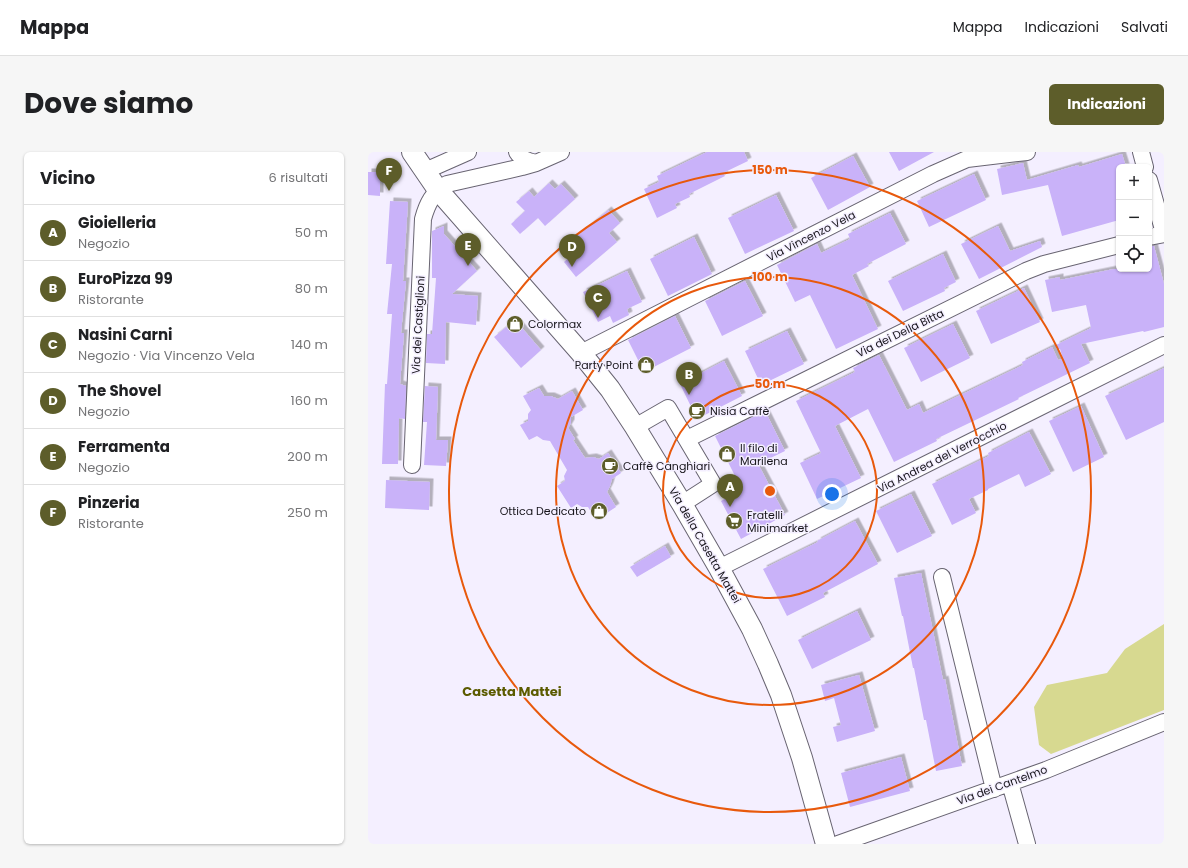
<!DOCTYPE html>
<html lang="it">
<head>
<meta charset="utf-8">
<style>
	:root { --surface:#fff; --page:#f6f6f6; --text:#202124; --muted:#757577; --line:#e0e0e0; --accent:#5d5d2a }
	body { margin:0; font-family:Poppins,sans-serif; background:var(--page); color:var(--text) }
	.controls { position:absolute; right:12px; top:12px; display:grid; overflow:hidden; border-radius:6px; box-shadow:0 1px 3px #0004 }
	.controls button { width:36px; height:36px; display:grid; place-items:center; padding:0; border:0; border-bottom:1px solid var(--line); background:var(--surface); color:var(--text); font:20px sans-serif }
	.you { position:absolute; left:464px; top:342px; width:14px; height:14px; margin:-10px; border:3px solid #fff; border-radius:50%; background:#1a73e8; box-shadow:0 0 0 6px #1a73e833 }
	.badge { display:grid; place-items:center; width:26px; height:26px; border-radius:50%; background:var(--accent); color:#fff; font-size:13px; font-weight:700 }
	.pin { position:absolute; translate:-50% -33px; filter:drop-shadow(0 1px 2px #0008) }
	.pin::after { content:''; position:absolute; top:21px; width:14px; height:12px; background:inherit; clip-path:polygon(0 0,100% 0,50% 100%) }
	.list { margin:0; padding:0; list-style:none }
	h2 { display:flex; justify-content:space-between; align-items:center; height:52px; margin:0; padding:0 16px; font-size:17px }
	h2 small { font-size:13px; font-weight:400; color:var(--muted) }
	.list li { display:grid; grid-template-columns:26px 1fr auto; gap:12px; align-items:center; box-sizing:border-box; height:56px; padding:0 16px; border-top:1px solid var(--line) }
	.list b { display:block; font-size:15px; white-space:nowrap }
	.list p { margin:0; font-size:13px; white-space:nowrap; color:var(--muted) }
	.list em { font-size:13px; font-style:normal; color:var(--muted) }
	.icon { flex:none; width:22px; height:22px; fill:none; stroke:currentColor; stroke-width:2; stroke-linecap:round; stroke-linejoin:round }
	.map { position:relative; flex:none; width:796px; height:692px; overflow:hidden; border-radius:6px }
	header { display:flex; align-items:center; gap:24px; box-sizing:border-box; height:56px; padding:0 20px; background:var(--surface); border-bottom:1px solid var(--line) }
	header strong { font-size:19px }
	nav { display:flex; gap:22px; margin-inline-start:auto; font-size:14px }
	.intro { display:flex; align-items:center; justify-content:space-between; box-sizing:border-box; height:96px; padding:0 24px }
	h1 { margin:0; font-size:28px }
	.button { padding:10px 18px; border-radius:6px; background:var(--accent); color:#fff; font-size:14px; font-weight:700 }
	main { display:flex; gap:24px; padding:0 24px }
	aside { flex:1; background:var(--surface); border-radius:6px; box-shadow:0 1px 3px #0004 }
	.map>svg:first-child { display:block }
	.green { fill:#d7d990 }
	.building { fill:#c9b2f9; filter:url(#shadow) }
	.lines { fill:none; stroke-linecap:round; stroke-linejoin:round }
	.minor-casing { stroke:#686471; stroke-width:18 }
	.major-casing { stroke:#686471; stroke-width:22 }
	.minor { stroke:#fff; stroke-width:16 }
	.major { stroke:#fff; stroke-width:20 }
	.ring { fill:none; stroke:#e8590c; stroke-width:2 }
	.labels { text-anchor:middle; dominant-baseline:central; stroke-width:3; stroke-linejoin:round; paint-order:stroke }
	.street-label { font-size:11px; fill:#16141a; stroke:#f4efff }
	.poi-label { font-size:11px; fill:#16141a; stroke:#f4efff; text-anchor:start }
	.quarter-label { font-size:13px; font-weight:bold; fill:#5b5b00; stroke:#f4efff }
	.centre { fill:#e8590c; stroke:#f4efff; stroke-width:2 }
	.ring-label { font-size:12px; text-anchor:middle; font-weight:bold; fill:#e8590c; stroke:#f4efff; stroke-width:3; stroke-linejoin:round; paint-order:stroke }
</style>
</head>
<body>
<header>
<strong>Mappa</strong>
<nav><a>Mappa</a><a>Indicazioni</a><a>Salvati</a></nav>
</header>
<div class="intro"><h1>Dove siamo</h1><a class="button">Indicazioni</a></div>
<main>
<aside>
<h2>Vicino<small>6 risultati</small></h2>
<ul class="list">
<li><span class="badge">A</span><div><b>Gioielleria</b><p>Negozio</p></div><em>50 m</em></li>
<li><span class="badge">B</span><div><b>EuroPizza 99</b><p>Ristorante</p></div><em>80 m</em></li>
<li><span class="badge">C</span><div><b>Nasini Carni</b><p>Negozio · Via Vincenzo Vela</p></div><em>140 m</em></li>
<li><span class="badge">D</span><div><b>The Shovel</b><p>Negozio</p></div><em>160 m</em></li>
<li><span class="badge">E</span><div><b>Ferramenta</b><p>Negozio</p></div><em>200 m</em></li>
<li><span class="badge">F</span><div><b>Pinzeria</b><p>Ristorante</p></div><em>250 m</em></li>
</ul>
</aside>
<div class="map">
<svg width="796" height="692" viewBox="0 0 796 692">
	<defs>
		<filter id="shadow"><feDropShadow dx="3.5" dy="-3.5" stdDeviation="0" flood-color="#0004"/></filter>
	</defs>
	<rect width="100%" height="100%" fill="#f4efff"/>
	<path class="green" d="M796,472v86l-113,44 -12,-9 -5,-38 13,-22 60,-12 18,-24z"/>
	<path class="building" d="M339,0h37l4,9 -25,12 2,3 -36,18 1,3 -15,7 2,4 -20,10 -13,-29 15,-7 -2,-6z
		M521,0h45l-35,19z
		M754,2l4,13h-7v53l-57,16 -14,-51 -46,10 -5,-26 26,-6 4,17 51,-15 1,2z
		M485,4l17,31 -42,23 -17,-32z
		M0,20h12v24l-12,-1z
		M606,22l12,26 -57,27 -12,-26z
		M181,31l6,6 6,-5 14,15 -30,27 -7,-8 -18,16 -9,-10 14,-13 -9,-9 13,-11 5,6z
		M408,43l18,36 -49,23 -17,-36z
		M22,49l18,1 -5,79h3l-5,52h3l-4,51 6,2 -1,33 -6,-1 -1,46h-16l3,-80h2l5,-70h-5l5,-50h-6z
		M240,58l12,13 -11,10 8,9 -41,35 -12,-15 20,-18 -7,-8z
		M522,61l16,31 -39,20 2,2 -17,9 26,54 -42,20 -26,-54 -15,7 -18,-37 40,-21 4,9 29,-14 -2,-5z
		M76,74v8l33,37 -25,23 26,2 -2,29 -30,-3 -1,42 -19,-1 1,-29h5l4,-56h-4v-47z
		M630,74l12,25 30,-10 2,6 -63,32 -18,-35z
		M326,85l18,37 -44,22 -18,-37z
		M781,94h5l10,38v43l-20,5 -1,-1 -62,13 9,19 -72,35 1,1 -83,40 1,2 -43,21 -26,-53 -33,17 26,52 -44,21 -17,-36 21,-10 -25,-52 59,-29 -2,-4 26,-13 28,55 12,-6 4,9 100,-48 -1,-3 30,-15 6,13 5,-1 -3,-10h-3l-1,-4 35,-17 -5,-23 -34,7 -7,-32 15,-3v3l54,-11h35z
		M575,102l13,28 -12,6 1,3 -42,20 -15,-30z
		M259,119l15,31 -15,7 2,6 -16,8 -3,-7 -12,6 -15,-30z
		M377,129l18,35 -41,20 -17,-35z
		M656,136l16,34 -49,22 -15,-33z
		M307,164l16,32 -47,24 -16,-32z
		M147,168l26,30 -20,18 -27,-31z
		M585,172l17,34 -49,24 -17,-34z
		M419,179l17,33 -43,21 -16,-34z
		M356,209l18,35 -45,23 -17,-35z
		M796,216v54l-38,18 -21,-44z
		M57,234l13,1 -2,53h12l-2,26 -22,-1 3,-43h-4z
		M171,236l5,8h7l7,3 14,-8 11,19 -12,7v6l-3,5 7,11 -2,1 12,18 8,-1 6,2 9,-6 13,20 -9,6 -2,7 -3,6 9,15 -20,13 -8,-13h-6l-5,-3 -6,4 -14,-22 8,-5 -1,-5 3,-6 -17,-29 -7,-1 -6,-4 -8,4 -9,-15 8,-4v-7l3,-4 -8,-14z
		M713,254l23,51 -31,15 -24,-51z
		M397,259l20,40 -27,13 27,51 -44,24 -20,-38 21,-11 -27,-54z
		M661,280l22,42 -26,13 -6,-13 -31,15v1l-19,9 7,14 -24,12 -20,-41 57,-28 -1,-3z
		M18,328l44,2 -1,28 -44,-2z
		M543,342l21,42 -35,17 -21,-42z
		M487,369l23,43 -55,29 2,4 -38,19 -24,-47 55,-27 -1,-1z
		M297,394l6,11 -34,20 -7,-10z
		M553,421l22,107 2,-1 17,87 -26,5 -10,-51h-2l-10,-52h-1l-10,-52h-1l-8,-38z
		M489,459l14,29 -59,29 -14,-29z
		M491,523l16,56 -38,11 -4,-15 8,-2 -7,-27 -9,3 -4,-16z
		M533,605l9,34 -60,16 -9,-34z"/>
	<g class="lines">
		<g class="minor-casing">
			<path id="minor" d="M149,0c5,8 11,9 19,11
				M773,0l4,15
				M57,19l43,-19
				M781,28l15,53
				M781,85l15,-3
				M213,201l352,-179 34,-15 60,-7
				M267,275l33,-19 45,76 -31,20
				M319,287l339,-168 18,-7 75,-19
				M44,313l11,-246c4,-15 10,-27 24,-35l75,-17 14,-4 25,-11
				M351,416l445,-223
				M574,425l52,212
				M642,631l17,61
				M470,692l208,-74 118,-48"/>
		</g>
		<g class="major-casing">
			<path id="major" d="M44,0l26,38 143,163 29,36 25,38 47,77 37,64 33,61 16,35 13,31 21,63 24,86"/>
		</g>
		<use href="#minor" class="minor"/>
		<use href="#major" class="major"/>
	</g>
	<g class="ring">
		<circle cx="402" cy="339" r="107"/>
		<circle cx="402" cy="339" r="214"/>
		<circle cx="402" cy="339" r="321"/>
	</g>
	<defs>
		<g id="shop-disc" transform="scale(0.9)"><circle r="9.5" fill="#5d5d2a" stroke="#f4efff"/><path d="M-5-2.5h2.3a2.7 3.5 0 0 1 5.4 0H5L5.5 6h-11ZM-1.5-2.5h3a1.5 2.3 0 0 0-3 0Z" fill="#fff"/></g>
		<g id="cafe-disc" transform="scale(0.9)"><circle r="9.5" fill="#5d5d2a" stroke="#f4efff"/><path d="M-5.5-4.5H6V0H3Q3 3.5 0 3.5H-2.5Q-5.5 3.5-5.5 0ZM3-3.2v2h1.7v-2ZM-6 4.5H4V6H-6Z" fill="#fff"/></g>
		<g id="supermarket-disc" transform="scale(0.9)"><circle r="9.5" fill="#5d5d2a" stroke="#f4efff"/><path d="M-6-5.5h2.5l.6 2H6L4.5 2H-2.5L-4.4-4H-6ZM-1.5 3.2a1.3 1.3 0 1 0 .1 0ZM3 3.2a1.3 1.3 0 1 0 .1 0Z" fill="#fff"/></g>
	</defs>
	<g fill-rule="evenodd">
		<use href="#shop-disc" x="147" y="172"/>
		<use href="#shop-disc" x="278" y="213"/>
		<use href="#cafe-disc" x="329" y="259"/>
		<use href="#shop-disc" x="359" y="302"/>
		<use href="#cafe-disc" x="242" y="314"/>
		<use href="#shop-disc" x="231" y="359"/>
		<use href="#supermarket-disc" x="366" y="369"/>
	</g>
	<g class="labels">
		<g class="street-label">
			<text transform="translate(443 84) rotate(-27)">Via Vincenzo Vela</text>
			<text transform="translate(50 173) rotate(-87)">Via dei Castiglioni</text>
			<text transform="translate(532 181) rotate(-26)">Via dei Della Bitta</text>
			<text transform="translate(574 305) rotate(-27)">Via Andrea del Verrocchio</text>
			<text transform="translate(337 393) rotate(60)">Via della Casetta Mattei</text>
			<text transform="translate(634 633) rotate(-20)">Via dei Cantelmo</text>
		</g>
		<g class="poi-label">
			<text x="160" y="172">Colormax</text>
			<text x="265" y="213" text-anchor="end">Party Point</text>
			<text x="342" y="259">Nisia Caffè</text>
			<text x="372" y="296">Il filo di<tspan x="372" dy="13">Marilena</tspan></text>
			<text x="255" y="314">Caffè Canghiari</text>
			<text x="218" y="359" text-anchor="end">Ottica Dedicato</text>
			<text x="379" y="363">Fratelli<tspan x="379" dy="13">Minimarket</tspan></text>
		</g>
		<g class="quarter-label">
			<text x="144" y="539">Casetta Mattei</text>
		</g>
	</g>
	<circle cx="402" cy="339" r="6" class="centre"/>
	<g class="ring-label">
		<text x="402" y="22">150 m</text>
		<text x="402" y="129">100 m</text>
		<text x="402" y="236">50 m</text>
	</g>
</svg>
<div class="controls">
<button>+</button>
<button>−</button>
<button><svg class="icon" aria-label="locate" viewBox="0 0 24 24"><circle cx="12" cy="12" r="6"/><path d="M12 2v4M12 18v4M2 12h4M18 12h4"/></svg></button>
</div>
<div class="you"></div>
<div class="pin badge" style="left:362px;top:355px">A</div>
<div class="pin badge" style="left:321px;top:243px">B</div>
<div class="pin badge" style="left:230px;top:166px">C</div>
<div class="pin badge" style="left:204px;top:115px">D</div>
<div class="pin badge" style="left:100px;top:114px">E</div>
<div class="pin badge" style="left:21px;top:39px">F</div>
</div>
</main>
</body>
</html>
